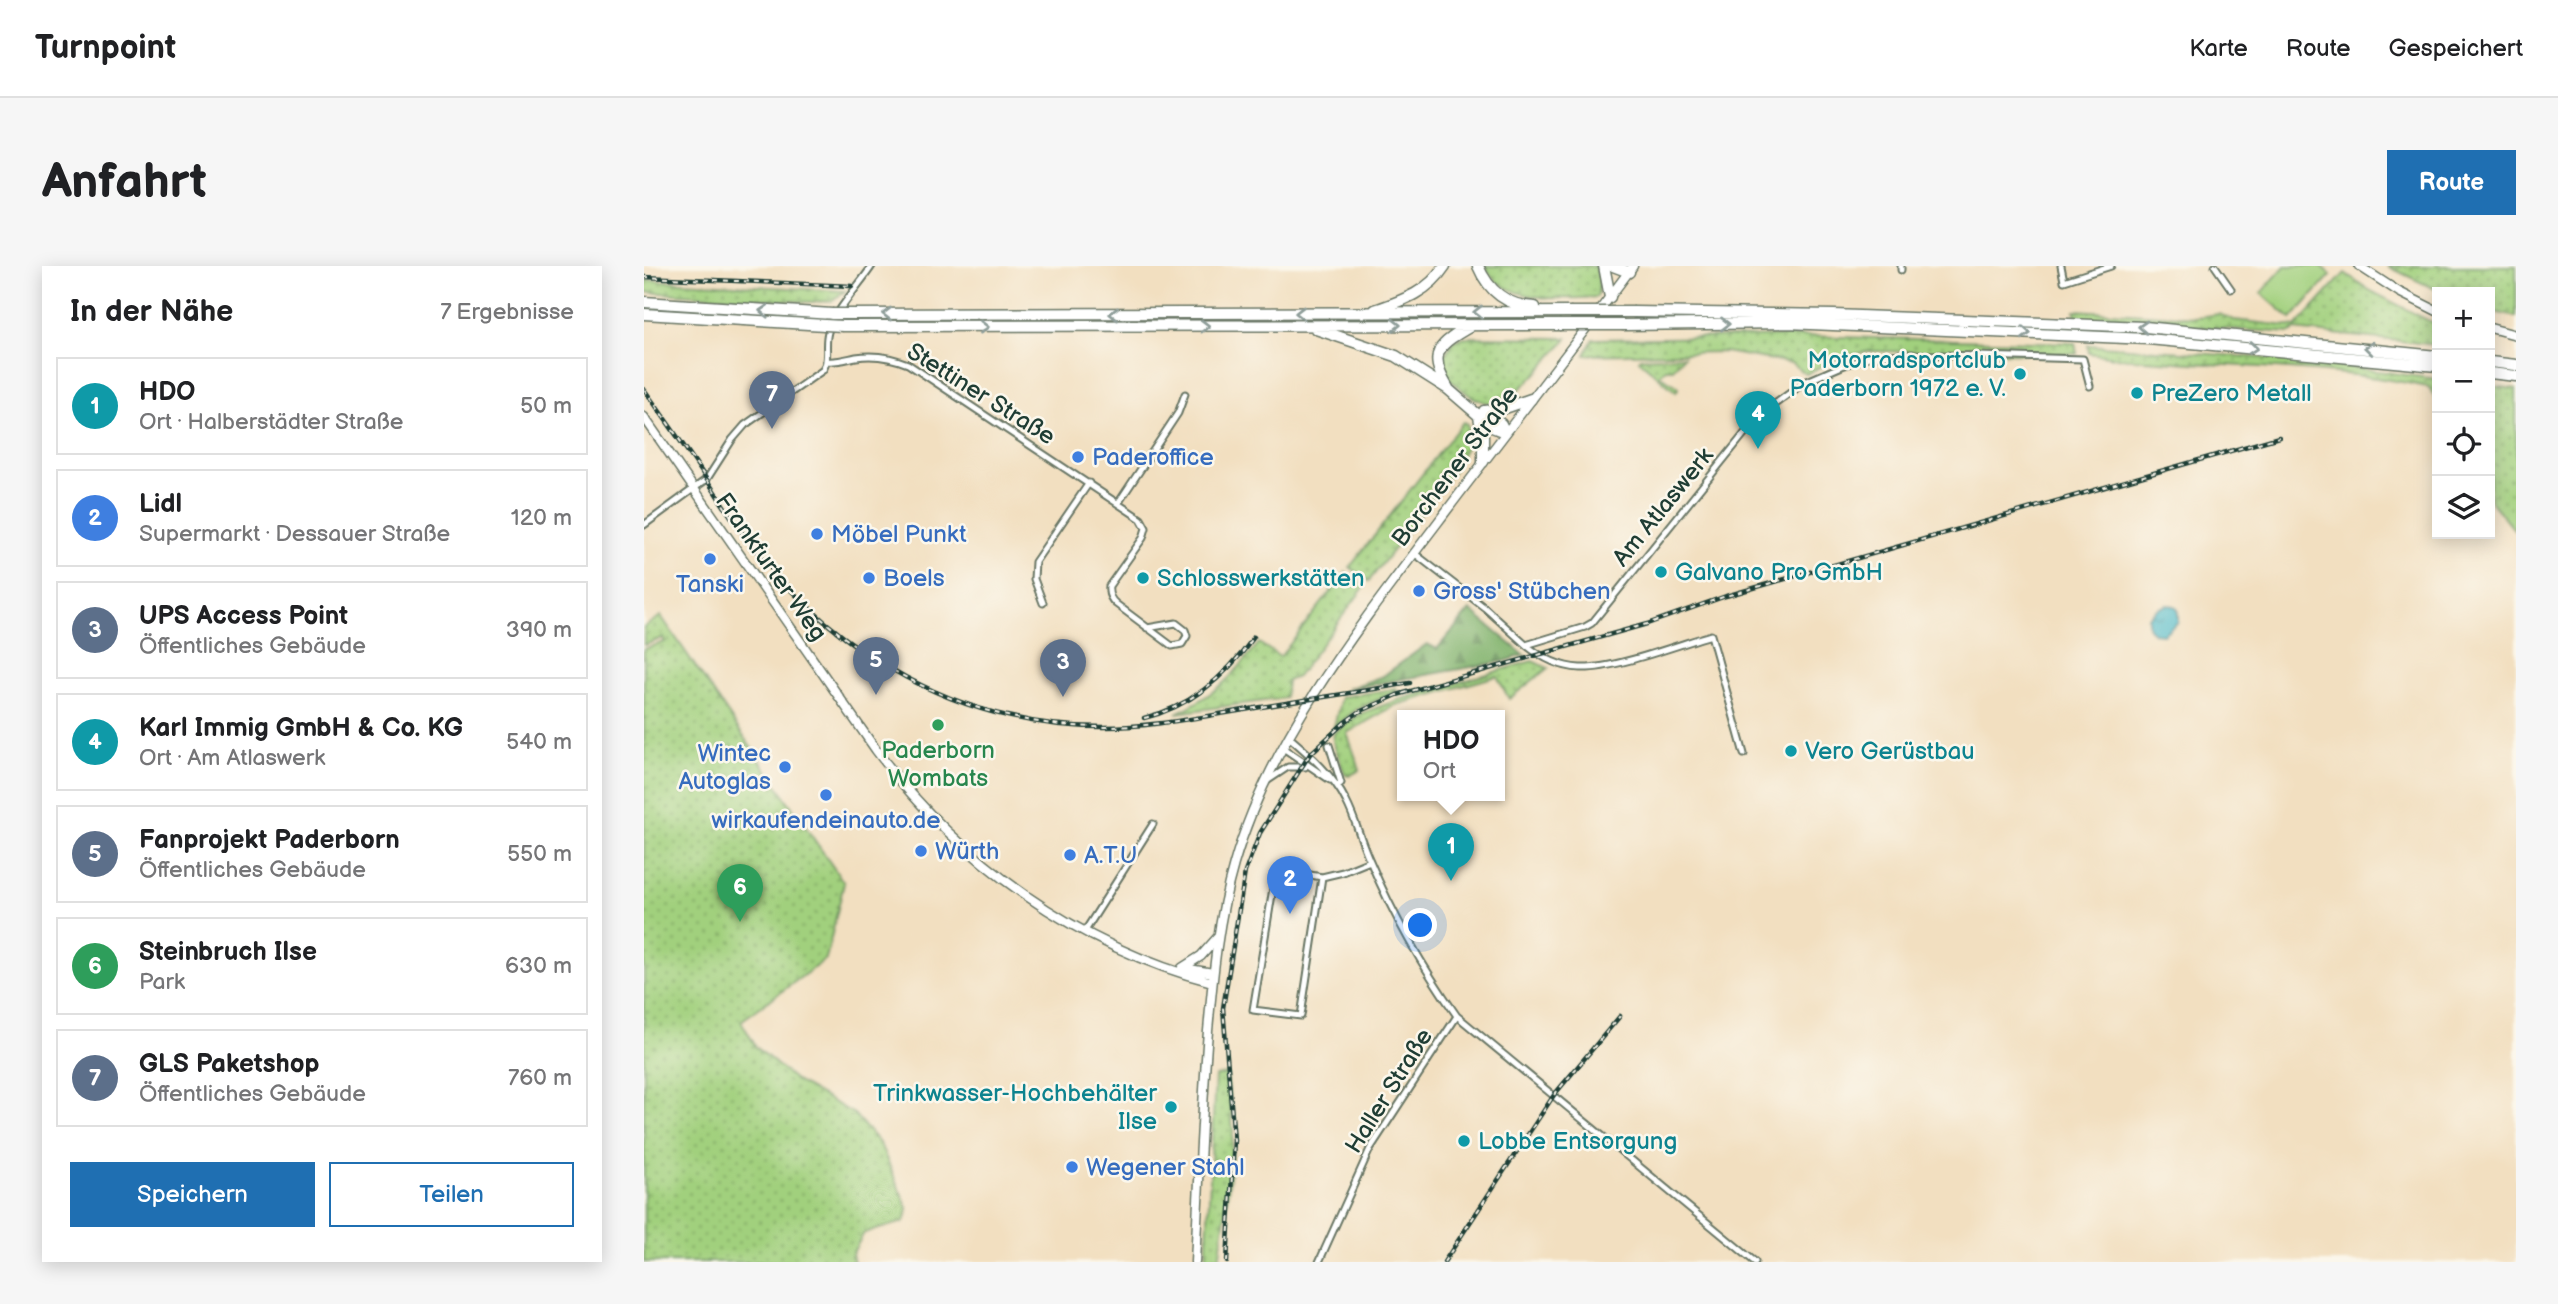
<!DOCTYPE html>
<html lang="de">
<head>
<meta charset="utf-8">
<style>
	:root { --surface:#fff; --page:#f6f6f6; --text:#202124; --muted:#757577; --line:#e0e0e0; --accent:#1f6fb2 }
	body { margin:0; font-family:"Balsamiq Sans",sans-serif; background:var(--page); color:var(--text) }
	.controls { position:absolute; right:21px; top:21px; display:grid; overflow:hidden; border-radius:0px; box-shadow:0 4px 18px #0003 }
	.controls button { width:63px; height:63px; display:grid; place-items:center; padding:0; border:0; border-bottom:2px solid var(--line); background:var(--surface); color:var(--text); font:35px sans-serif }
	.you { position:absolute; left:777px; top:660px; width:24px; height:24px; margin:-18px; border:5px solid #fff; border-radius:50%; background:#1a73e8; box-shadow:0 0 0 10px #1a73e833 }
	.badge { display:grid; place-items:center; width:46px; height:46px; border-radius:50%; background:var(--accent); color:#fff; font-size:23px; font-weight:700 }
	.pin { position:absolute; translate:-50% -58px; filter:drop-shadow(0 2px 4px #0008) }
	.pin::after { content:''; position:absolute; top:37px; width:24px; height:21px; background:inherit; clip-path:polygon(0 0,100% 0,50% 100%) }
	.popup { position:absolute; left:753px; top:444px; width:108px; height:91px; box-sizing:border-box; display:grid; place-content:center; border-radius:0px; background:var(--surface); filter:drop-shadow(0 2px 5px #0005); font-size:23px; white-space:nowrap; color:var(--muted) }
	.popup b { font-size:26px; color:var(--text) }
	.popup::after { content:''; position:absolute; left:50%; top:100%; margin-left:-14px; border:14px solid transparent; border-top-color:var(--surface) }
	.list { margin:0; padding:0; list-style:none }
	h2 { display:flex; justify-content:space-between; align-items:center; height:91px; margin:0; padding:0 28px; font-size:30px }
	h2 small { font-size:23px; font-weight:400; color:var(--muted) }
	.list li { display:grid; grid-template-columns:46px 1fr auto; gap:21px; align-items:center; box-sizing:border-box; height:98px; margin:0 14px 14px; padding:0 14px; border:2px solid var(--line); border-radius:0px }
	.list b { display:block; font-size:26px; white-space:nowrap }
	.list p { margin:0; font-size:23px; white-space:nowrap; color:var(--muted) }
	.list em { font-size:23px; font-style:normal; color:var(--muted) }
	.actions { display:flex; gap:14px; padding:21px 28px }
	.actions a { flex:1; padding:16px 0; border:2px solid var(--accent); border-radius:0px; text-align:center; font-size:24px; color:var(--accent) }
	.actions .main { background:var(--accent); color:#fff }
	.icon { flex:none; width:38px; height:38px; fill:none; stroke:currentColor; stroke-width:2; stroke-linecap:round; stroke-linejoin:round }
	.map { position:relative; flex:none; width:1872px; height:996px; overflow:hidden; border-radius:0px }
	header { display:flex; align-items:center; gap:42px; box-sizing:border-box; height:98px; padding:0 35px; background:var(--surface); border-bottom:2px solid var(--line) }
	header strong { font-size:33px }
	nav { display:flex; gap:38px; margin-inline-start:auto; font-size:24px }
	.intro { display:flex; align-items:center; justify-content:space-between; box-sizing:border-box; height:168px; padding:0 42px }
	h1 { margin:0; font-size:49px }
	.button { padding:18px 32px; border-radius:0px; background:var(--accent); color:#fff; font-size:24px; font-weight:700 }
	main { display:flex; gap:42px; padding:0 42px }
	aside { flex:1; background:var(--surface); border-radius:0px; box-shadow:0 4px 18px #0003 }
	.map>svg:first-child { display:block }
	.grass { fill:url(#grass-dots); stroke:#608658; stroke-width:2 }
	.forest { fill:url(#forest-firs); stroke:#507850; stroke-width:2 }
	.garden { fill:#a1d07d; stroke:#608658; stroke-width:2 }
	.water { fill:url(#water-ripples); stroke:#347a7d; stroke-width:2 }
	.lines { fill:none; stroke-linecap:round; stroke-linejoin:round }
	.minor-casing { stroke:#697665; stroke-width:9 }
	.secondary-casing { stroke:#697665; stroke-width:11 }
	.trunk-casing { stroke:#697665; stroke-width:13 }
	.minor { stroke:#fff; stroke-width:5 }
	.secondary { stroke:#fff; stroke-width:8 }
	.trunk { stroke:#fff; stroke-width:10 }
	.rail-casing { stroke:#1f3d34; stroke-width:4.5 }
	.rail { stroke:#fbf7ec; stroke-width:2; stroke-dasharray:5; stroke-linecap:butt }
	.trunk-bridge-casing { stroke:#697665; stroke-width:13; stroke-linecap:butt }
	.trunk-bridge { stroke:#fff; stroke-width:10 }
	.oneway { stroke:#8f9e9a }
	.culture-dot { fill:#0f9aa8; stroke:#fbf7ec; stroke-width:2.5 }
	.shop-dot { fill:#3f7fe0; stroke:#fbf7ec; stroke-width:2.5 }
	.leisure-dot { fill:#2e9e5b; stroke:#fbf7ec; stroke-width:2.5 }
	.labels { text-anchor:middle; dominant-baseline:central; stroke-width:5; stroke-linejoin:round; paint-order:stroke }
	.culture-label { font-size:24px; fill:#0d838f; stroke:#fbf7ec; text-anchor:start }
	.street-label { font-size:24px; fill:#1f3d34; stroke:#fbf7ec }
	.shop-label { font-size:24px; fill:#366cbe; stroke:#fbf7ec; text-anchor:start }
	.leisure-label { font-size:24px; fill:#27864d; stroke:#fbf7ec }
</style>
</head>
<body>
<header>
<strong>Turnpoint</strong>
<nav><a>Karte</a><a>Route</a><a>Gespeichert</a></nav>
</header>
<div class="intro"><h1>Anfahrt</h1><a class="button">Route</a></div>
<main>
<aside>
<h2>In der Nähe<small>7 Ergebnisse</small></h2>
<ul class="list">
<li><span class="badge" style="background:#0f9aa8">1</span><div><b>HDO</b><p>Ort · Halberstädter Straße</p></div><em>50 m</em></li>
<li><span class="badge" style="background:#3f7fe0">2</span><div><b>Lidl</b><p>Supermarkt · Dessauer Straße</p></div><em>120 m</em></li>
<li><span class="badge" style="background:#5c6f8a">3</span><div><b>UPS Access Point</b><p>Öffentliches Gebäude</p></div><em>390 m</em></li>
<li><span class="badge" style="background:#0f9aa8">4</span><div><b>Karl Immig GmbH &amp; Co. KG</b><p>Ort · Am Atlaswerk</p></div><em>540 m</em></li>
<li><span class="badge" style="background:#5c6f8a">5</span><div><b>Fanprojekt Paderborn</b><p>Öffentliches Gebäude</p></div><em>550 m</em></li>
<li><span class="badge" style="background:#2e9e5b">6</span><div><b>Steinbruch Ilse</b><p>Park</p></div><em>630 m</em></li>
<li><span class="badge" style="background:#5c6f8a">7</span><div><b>GLS Paketshop</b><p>Öffentliches Gebäude</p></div><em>760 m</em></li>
</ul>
<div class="actions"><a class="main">Speichern</a><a>Teilen</a></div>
</aside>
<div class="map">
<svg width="1872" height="996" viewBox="0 0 1872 996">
	<defs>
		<pattern id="grass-dots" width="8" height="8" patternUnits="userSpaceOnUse" patternTransform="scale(1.75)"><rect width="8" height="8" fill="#a1d07d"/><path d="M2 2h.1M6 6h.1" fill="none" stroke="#83aa67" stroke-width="1.8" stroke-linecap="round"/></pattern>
		<pattern id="forest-firs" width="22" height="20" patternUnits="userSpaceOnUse" patternTransform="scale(1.75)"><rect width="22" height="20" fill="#80b26c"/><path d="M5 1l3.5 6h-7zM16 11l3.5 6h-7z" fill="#68925a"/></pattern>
		<pattern id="water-ripples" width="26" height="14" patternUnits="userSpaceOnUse" patternTransform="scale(1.75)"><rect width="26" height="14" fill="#4ab7c6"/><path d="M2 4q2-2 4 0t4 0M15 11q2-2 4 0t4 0" fill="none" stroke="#3d96a2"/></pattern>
	</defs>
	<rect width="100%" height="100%" fill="#fbf7ec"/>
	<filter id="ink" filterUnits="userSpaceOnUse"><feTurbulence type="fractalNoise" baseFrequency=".0143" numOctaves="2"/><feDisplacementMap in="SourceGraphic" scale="14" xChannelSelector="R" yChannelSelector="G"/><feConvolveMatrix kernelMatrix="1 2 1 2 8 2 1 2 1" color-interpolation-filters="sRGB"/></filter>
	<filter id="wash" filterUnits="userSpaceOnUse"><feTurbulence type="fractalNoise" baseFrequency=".00686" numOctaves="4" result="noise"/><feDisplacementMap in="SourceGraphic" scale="28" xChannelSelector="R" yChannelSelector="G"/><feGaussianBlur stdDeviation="1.57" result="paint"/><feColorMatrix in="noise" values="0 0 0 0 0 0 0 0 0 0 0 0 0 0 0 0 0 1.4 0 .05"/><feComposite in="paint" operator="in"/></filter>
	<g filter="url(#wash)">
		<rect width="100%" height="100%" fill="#f2dfc0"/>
		<path class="grass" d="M840,0h111c4,12 5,19 2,31 -32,2 -70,5 -99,-14 -5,-4 -10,-11 -14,-17z
			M1743,0h129v51l-26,-6v-19h-49z
			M1701,7l24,17 68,35v20l-143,-15 -3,3 -215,-14 -1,-9 122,7 22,-3 15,6 62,7z
			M0,14l201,11 -14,10 -21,1 -166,-10z
			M1155,70l276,7 2,11 -207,-3 -32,7 -32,16 -15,-11 -67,-11 -139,3 8,-16z
			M819,71l104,1c-14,17 -54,68 -78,65 -16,-2 -29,-15 -41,-26l-4,-21 10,-15z
			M1444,79l217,16 132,18v21l-9,-13c-101,-21 -205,-20 -308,-29l-31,-5z
			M1040,90l-11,13h-7l-7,6 20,12 -3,5 -37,-32 1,-2z
			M1846,120l26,3v143l-26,-32z
			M819,156l4,2 2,17 -16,31 -84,109 -19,-14z
			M702,306l19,14 -68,91 -10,4 -2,17 -109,15c40,-18 56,-36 83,-70l21,14z
			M17,350l183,267 -18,76 -85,62 15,26 40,34 58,33 26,30 28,65 -4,13 -40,11 -12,21 2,8h-210v-613l21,-7 -2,-4 -19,7v-18z
			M888,395l16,7 -39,31 -12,-23 -101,29 -49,28 13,37 -11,6 -4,-1 -12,-34 1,-8 26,-19 38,-14z
			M752,423l1,2 -40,18 -23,18 7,-30z
			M583,808l6,57 -3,45 -11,86h-13l9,-186z"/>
		<path class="forest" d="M826,344l54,45 -19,6 -158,28 36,-13 44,-32 10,5z"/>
		<path class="garden" d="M1641,0h36l10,9 -40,44 -30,-26z"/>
		<path class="water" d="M1523,339l8,1 3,3v13l-15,12 -10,-1 -5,-7v-9l9,-8z"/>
	</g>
	<g filter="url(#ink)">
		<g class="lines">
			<g class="minor-casing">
				<path id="minor" d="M1417,0l3,15 47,-15
					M1571,0l16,23
					M1257,4v-4
					M183,95c11,1 19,-2 29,-4 19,-3 35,0 52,7l233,155 5,9 -3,10 -34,48c-1,8 1,13 7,18l56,42 10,-2 5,-8 -2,-6 -9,-7 -29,5
					M475,236l59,-89 7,-19
					M0,259l63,-46 25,-39 13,-15 78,-55c7,-11 1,-25 5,-38 5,-18 33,-49 44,-66
					M770,287l71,55 41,37 59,-18 7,-4 157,-195 15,-16 41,-30 37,-16 30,-10 31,-2 180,5 7,27
					M399,337l-9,-24 1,-17 54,-79
					M882,379c16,13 33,22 54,23 32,2 97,-23 131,-33l33,119
					M645,471c21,18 45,39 57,64 10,19 15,41 24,60 23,54 53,107 87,155l298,246
					M685,479l12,38 -4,3
					M639,482l47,32
					M623,515l21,-14h17
					M678,611l-21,139 -48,-6 22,-134 6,-6 41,7 21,-5 27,-11
					M441,665l68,-107
					M675,996l51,-113 87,-133"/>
			</g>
			<g class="secondary-casing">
				<path id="secondary" d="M1715,0l40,26 38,19
					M1846,62l26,7
					M0,151l232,333c82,111 202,197 336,232
					M538,702l19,-12 16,-18
					M539,702l30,5
					M551,996c4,-77 7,-154 13,-231 5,-56 10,-112 26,-167 36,-126 126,-239 204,-342 65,-86 131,-170 195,-256"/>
			</g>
			<g class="trunk-casing">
				<path id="trunk" d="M834,0c11,26 29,40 57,41
					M960,0l6,31
					M969,0l16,6
					M0,36l188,12
					M731,44c29,-10 53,-18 70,-44
					M990,46l200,3 311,12 292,29
					M0,48l181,11
					M204,48l722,-2
					M980,59l164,-2 360,16 289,27
					M199,60l716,-1
					M672,63l80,27 52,33 44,38 13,5
					M1846,96l26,3
					M1846,107l26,3
					M804,122c-22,-36 -8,-44 23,-62
					M840,145l17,13 4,8
					M841,145l17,-2 29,-10
					M835,151l4,19v26"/>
			</g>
			<use href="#minor" class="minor"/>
			<use href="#secondary" class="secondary"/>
			<use href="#trunk" class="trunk"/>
			<g class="rail-casing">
				<path id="rail" d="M0,11l208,9
					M0,123c21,30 43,61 63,91 14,21 27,42 42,62 88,113 211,186 357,185 45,0 88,-9 132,-16 57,-10 115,-18 172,-28
					M500,452c46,-11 83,-43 110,-81
					M583,996l7,-122 -11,-132 22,-136 15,-39 50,-79 35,-32 14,-10 38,-17 250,-71 79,-28 553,-159
					M800,996l110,-167 66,-79"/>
			</g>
			<use href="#rail" class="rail"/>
			<g class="trunk-bridge-casing">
				<path id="trunk-bridge" d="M926,46h64
					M188,48h16
					M181,59l18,1
					M915,59h65"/>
			</g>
			<use href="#trunk-bridge" class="trunk-bridge"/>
		</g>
		<defs><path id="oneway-chevron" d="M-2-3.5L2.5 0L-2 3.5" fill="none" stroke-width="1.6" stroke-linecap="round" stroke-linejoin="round" transform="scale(1.75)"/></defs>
		<g class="oneway">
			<use href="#oneway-chevron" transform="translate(120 45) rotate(-177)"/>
			<use href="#oneway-chevron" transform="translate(834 46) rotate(180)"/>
			<use href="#oneway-chevron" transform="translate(656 47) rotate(180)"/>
			<use href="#oneway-chevron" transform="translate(243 48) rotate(180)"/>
			<use href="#oneway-chevron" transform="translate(470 48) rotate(180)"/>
			<use href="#oneway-chevron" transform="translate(1081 58)"/>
			<use href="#oneway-chevron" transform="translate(752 59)"/>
			<use href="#oneway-chevron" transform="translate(561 60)"/>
			<use href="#oneway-chevron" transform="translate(340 61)"/>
			<use href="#oneway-chevron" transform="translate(1499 61) rotate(-177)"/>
			<use href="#oneway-chevron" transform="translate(1382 67) rotate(3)"/>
			<use href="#oneway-chevron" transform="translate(1609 82) rotate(5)"/>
			<use href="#oneway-chevron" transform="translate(1725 82) rotate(-174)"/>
		</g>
	</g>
	<g class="culture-dot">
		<circle cx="1376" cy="108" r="7"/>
		<circle cx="1493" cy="127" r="7"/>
		<circle cx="1017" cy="306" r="7"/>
		<circle cx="499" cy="312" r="7"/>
		<circle cx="1147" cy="485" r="7"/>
		<circle cx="527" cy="841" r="7"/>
		<circle cx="820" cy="875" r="7"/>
	</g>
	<g class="shop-dot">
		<circle cx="434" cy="191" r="7"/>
		<circle cx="173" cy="268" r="7"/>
		<circle cx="66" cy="293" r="7"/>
		<circle cx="225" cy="312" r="7"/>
		<circle cx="775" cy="325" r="7"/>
		<circle cx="141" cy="501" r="7"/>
		<circle cx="182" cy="529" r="7"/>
		<circle cx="277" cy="585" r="7"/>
		<circle cx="426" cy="589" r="7"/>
		<circle cx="428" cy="901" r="7"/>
	</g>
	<circle class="leisure-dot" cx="294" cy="459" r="7"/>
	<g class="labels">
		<g class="culture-label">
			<text x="1362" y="94" text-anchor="end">Motorradsportclub<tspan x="1362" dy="28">Paderborn 1972 e. V.</tspan></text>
			<text x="1507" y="127">PreZero Metall</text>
			<text x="1031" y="306">Galvano Pro GmbH</text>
			<text x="513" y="312">Schlosswerkstätten</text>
			<text x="1161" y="485">Vero Gerüstbau</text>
			<text x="513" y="827" text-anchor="end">Trinkwasser-Hochbehälter<tspan x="513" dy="28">Ilse</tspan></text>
			<text x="834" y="875">Lobbe Entsorgung</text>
		</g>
		<g class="street-label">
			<text transform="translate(337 128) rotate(32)">Stettiner Straße</text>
			<text transform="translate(811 201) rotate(-53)">Borchener Straße</text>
			<text transform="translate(1019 241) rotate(-51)">Am Atlaswerk</text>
			<text transform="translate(127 301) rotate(55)">Frankfurter Weg</text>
			<text transform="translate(745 825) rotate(-58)">Haller Straße</text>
		</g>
		<g class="shop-label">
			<text x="448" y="191">Paderoffice</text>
			<text x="187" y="268">Möbel Punkt</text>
			<text x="239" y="312">Boels</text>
			<text x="66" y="318" text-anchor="middle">Tanski</text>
			<text x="789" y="325">Gross' Stübchen</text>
			<text x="127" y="487" text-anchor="end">Wintec<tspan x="127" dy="28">Autoglas</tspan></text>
			<text x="182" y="554" text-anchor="middle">wirkaufendeinauto.de</text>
			<text x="291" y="585">Würth</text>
			<text x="440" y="589">A.T.U</text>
			<text x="442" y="901">Wegener Stahl</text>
		</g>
		<g class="leisure-label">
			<text x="294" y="484">Paderborn<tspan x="294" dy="28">Wombats</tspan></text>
		</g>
	</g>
</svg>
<div class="controls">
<button>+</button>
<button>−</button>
<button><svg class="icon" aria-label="locate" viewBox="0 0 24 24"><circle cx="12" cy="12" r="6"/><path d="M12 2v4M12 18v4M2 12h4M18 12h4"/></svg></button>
<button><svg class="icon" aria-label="layers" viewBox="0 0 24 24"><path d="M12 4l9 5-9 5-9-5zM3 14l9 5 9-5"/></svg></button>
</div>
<div class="you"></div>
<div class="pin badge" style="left:807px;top:615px;background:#0f9aa8">1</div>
<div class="popup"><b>HDO</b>Ort</div>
<div class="pin badge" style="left:646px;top:648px;background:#3f7fe0">2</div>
<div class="pin badge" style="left:419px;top:431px;background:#5c6f8a">3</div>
<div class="pin badge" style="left:1114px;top:183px;background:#0f9aa8">4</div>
<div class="pin badge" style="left:232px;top:429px;background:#5c6f8a">5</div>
<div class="pin badge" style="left:96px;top:656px;background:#2e9e5b">6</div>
<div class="pin badge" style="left:128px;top:163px;background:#5c6f8a">7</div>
</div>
</main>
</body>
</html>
